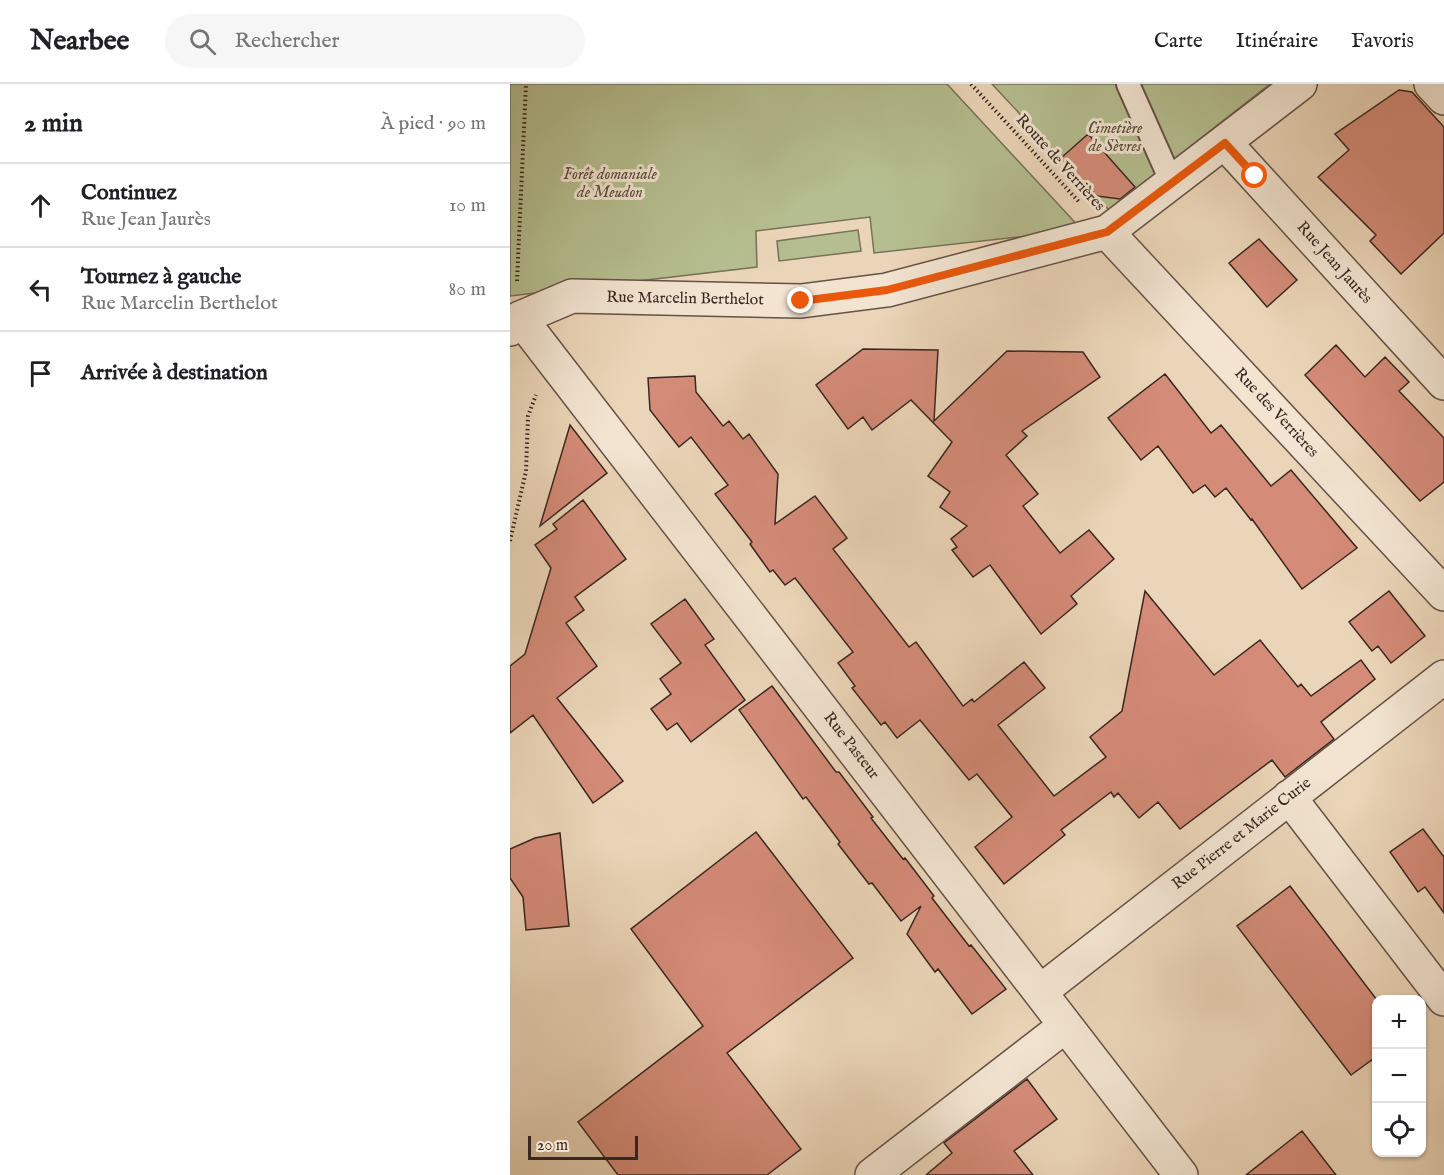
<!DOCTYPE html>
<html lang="fr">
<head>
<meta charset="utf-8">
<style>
	:root { --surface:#fff; --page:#f6f6f6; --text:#202124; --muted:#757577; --line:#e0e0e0 }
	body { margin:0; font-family:"IM FELL English",serif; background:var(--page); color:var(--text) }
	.controls { position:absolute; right:18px; bottom:18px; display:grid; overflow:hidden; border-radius:12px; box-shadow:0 2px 4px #0004 }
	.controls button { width:54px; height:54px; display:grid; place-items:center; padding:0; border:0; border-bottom:2px solid var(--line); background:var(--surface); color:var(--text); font:30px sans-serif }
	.scale { position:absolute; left:18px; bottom:15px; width:110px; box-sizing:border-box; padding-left:6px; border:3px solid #392720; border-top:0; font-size:16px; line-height:21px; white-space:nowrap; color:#392720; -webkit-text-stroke:4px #f2e4d1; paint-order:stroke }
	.stop { position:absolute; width:18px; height:18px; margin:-14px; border:4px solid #ea580c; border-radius:50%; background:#fff }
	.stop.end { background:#ea580c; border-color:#fff; box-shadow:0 2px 6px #0008 }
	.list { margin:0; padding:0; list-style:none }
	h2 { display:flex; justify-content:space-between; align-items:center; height:78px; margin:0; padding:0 24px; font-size:26px }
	h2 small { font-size:20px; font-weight:400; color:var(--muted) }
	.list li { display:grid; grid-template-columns:39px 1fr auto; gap:18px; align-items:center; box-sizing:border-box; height:84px; padding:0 24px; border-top:2px solid var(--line) }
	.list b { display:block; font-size:22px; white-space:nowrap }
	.list p { margin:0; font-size:20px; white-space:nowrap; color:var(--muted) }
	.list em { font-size:20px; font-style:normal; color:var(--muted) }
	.icon { flex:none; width:33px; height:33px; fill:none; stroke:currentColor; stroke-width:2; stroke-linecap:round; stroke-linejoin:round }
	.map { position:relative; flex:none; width:934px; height:1091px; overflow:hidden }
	header { display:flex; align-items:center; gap:36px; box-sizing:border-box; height:84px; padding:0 30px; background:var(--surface); border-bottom:2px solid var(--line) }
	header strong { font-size:28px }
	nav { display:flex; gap:33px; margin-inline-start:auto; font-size:21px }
	.search { width:420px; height:54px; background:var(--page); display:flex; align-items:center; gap:15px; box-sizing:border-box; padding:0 21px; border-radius:33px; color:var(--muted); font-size:22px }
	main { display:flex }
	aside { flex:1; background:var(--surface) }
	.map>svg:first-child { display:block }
	.green { fill:#b5be90; stroke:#777258; stroke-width:1.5 }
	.building { fill:#d48b78; stroke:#392720; stroke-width:1.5 }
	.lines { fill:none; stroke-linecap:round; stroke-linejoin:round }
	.lane-casing { stroke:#665246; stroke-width:26 }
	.street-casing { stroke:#665246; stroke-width:36 }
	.path { stroke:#392720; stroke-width:4; stroke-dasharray:1.5 3; stroke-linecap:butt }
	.lane { stroke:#f2e4d1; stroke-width:22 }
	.street { stroke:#f2e4d1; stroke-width:33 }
	.route { stroke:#ea580c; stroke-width:8 }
	.labels { text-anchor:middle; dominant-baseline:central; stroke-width:6; stroke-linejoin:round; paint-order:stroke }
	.park-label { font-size:16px; font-style:italic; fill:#584d3c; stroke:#f2e4d1 }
	.street-label { font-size:16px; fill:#392720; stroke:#f2e4d1 }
</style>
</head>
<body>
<header>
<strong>Nearbee</strong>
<div class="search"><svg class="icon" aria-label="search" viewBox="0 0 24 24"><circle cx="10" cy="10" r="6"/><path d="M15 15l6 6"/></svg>Rechercher</div>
<nav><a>Carte</a><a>Itinéraire</a><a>Favoris</a></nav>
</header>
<main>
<aside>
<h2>2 min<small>À pied · 90 m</small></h2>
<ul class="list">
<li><svg class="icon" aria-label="ahead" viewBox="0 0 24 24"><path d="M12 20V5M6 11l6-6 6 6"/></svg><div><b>Continuez</b><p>Rue Jean Jaurès</p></div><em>10 m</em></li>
<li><svg class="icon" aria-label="left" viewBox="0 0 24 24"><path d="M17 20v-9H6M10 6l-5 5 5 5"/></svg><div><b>Tournez à gauche</b><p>Rue Marcelin Berthelot</p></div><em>80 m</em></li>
<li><svg class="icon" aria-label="arrive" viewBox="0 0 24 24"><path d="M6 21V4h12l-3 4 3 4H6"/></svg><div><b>Arrivée à destination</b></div></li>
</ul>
</aside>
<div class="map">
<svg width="934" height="1091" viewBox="0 0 934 1091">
	<rect width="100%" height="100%" fill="#ebd5b8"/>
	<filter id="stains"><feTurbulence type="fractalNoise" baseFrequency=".00333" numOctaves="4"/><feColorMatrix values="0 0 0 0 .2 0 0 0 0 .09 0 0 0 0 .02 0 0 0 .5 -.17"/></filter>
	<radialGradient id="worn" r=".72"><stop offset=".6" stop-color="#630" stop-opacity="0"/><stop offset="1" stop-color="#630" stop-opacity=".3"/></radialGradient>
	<path class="green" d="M0,0h437l135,146 -208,23 -4,-36 -114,14 1,36 -247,29z
		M482,0h278l-161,126z
		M348,146l3,21 -82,10 -2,-20z"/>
	<path class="building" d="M889,6l13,2 32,35v106l-43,41 -31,-33 6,-6 -58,-58 31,-27 -14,-16z
		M578,50l47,53 -15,12 -23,-3 -36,-38z
		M749,155l38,41 -30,27 -38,-44z
		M826,261l29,32 20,-20 24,25 -10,9 45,47v44l-24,19 -115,-126z
		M353,265l75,1 -4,71 73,-70 76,1 17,25 -78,54 5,5 -21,19 32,39 -15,12 37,47 29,-23 25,29 -43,37 6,8 -36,30 -51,-69 -17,12 -21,-27 5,-3 -6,-8 16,-13 -27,-19 10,-15 -22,-16 24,-34 -41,-42 -39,30 -9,-13 -15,12 -32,-44z
		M655,290l46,59 10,-8 50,61 20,-16 66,78 -55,41 -50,-70 -1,1 -25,-32 -11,9 -10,-12 -12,8 -35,-47 -17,14 -33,-42z
		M185,292l1,16 27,34 6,-5 14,18 6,-5 29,40 -3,50 40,-28 32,42 -14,11 76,98 7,-5 47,64 9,-7 2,3 50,-40 21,26 -47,37 56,71 52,-39 -16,-20 32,-26 23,-120 69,84 46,-35 38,47 3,-3 10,12 50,-36 14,19 -54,43 13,17 -49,38 -13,-17 -92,69 -22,-27 -19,16 -21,-25 -4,4 -3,-5 -50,38 4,5 -61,49 -29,-37 37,-30 -35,-43 -8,6 -49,-60 -23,18 -12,-16 -4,3 -29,-37 3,-2 -17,-23 15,-11 -58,-74 -10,7 -12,-15 -3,2 -20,-28 2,-2 -37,-48 13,-9 -37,-48 -12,10 -29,-37 -2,-32z
		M60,341l37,48 -67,53z
		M73,416l43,59 -51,38 9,13 -18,13 31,43 -40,32 66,83 -30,22 -60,-88 -23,18v-67l15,-12 26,-86 -16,-23 22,-16 -4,-5z
		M879,507l36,45 -34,27 -13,-17 -6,5 -23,-29z
		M175,515l29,40 -9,6 40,55 -54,42 -14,-19 -10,7 -16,-21 20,-15 -11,-15 21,-16 -30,-39z
		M262,602l64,86h3l34,45 -2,1 32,41 2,-1 29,38 -2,2 37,48 2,-1 35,44 -34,25 -34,-45 -3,3 -28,-38 14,-28 -20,15 -29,-38 -3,1 -31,-40 2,-2 -34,-45 -3,2 -64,-89z
		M913,745l21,28v56l-19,-26 -7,5 -28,-40z
		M246,748l97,126 -126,95 74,96 -34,26h-149l-40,-53 125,-96 -72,-97z
		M50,749l9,93 -43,4 -3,-33 -13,-19v-29l25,-11z
		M780,802l87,114v56l-26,19 -114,-149z
		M517,995l30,40 -43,32 19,24h-107l26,-22 -8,-10z
		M792,1047l34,44h-90z"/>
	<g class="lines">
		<g class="lane-casing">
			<path id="lane" d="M618,0l44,99"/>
		</g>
		<g class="street-casing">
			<path id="street" d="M921,0l13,14
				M715,59l219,240
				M597,148l337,362
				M10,234l661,857
				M0,245l10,-11 52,-22 229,5 86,-11 220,-58 193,-148
				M779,713l155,202
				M531,907l403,-314
				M362,1091l193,-149"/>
		</g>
		<path class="path" d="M461,0l109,119
			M7,197l9,-197
			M0,457l16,-70 2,-55 8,-21"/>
		<use href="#lane" class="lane"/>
		<use href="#street" class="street"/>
	</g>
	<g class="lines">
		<path class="route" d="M291,217l86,-11 220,-58 118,-89 30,33"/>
	</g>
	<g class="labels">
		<g class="park-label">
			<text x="605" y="45">Cimetière<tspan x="605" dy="18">de Sèvres</tspan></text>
			<text x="100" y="91">Forêt domaniale<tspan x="100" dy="18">de Meudon</tspan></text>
		</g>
		<g class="street-label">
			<text transform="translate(550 79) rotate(48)">Route de Verrières</text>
			<text transform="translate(824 179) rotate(48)">Rue Jean Jaurès</text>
			<text transform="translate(175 215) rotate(1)">Rue Marcelin Berthelot</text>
			<text transform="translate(766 329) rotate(47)">Rue des Verrières</text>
			<text transform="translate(341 662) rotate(52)">Rue Pasteur</text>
			<text transform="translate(732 750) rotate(-38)">Rue Pierre et Marie Curie</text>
		</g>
	</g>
	<rect width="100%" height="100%" filter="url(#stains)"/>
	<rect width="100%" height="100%" fill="url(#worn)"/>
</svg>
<div class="controls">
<button>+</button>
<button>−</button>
<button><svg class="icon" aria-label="locate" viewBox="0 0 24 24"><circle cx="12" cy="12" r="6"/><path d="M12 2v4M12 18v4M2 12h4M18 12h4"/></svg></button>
</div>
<div class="scale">20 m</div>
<div class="stop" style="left:745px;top:92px"></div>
<div class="stop end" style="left:291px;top:217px"></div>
</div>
</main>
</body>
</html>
